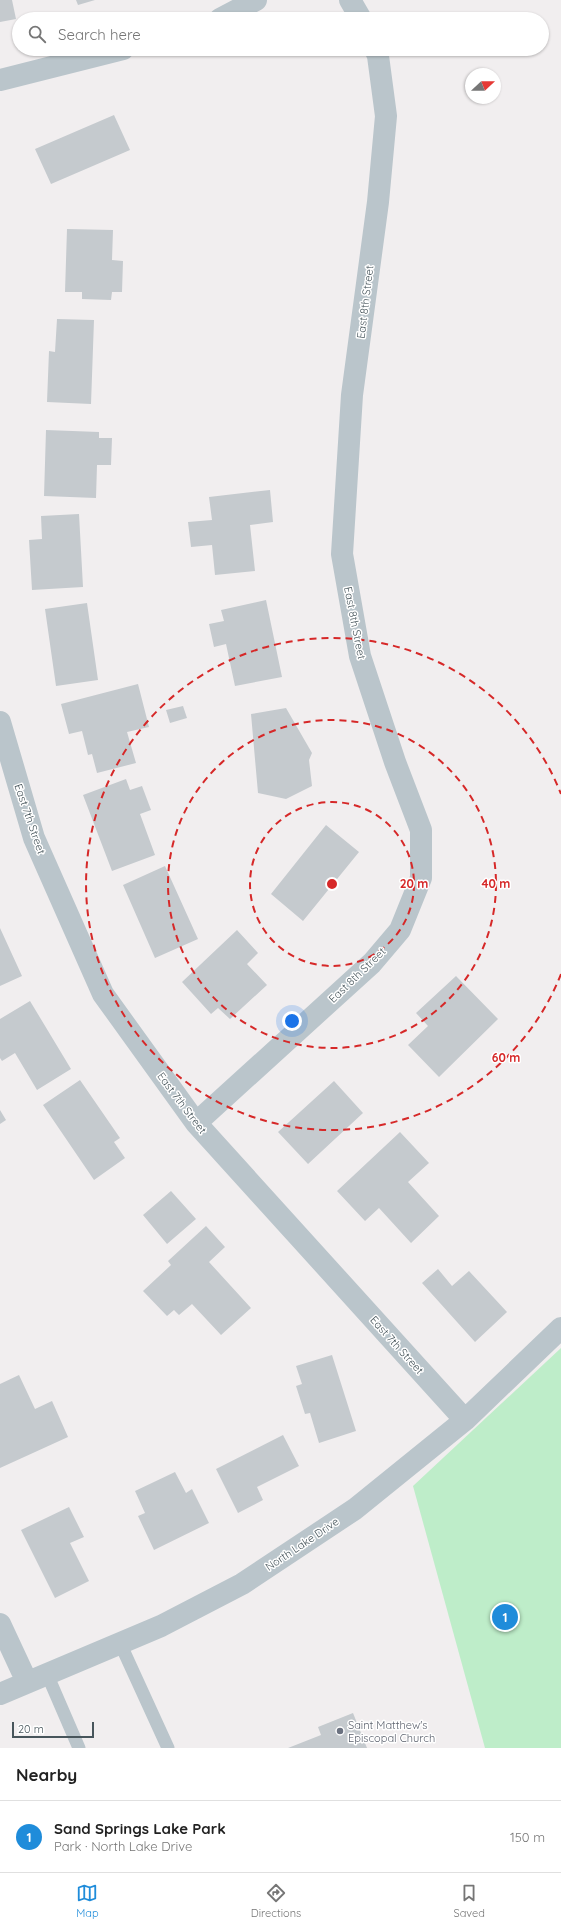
<!DOCTYPE html>
<html lang="en">
<head>
<meta charset="utf-8">
<style>
	:root { --surface:#fff; --page:#f2f2f2; --text:#222; --muted:#767676; --line:#e0e0e0; --accent:#1f8cda }
	body { margin:0; font-family:Quicksand,sans-serif; background:var(--page); color:var(--text) }
	.compass { position:absolute; left:465px; top:68px; width:36px; height:36px; border-radius:50%; background:var(--surface); box-shadow:0 1px 3px #0004; rotate:68deg }
	.scale { position:absolute; left:12px; bottom:10px; width:82px; box-sizing:border-box; padding-left:4px; border:2px solid #47555b; border-top:0; font-size:11px; line-height:14px; white-space:nowrap; color:#47555b; -webkit-text-stroke:3px #fff; paint-order:stroke }
	.you { position:absolute; left:292px; top:1021px; width:14px; height:14px; margin:-10px; border:3px solid #fff; border-radius:50%; background:#1a73e8; box-shadow:0 0 0 6px #1a73e833 }
	.badge { display:grid; place-items:center; width:26px; height:26px; border-radius:50%; background:var(--accent); color:#fff; font-size:13px; font-weight:700 }
	.pin { position:absolute; translate:-50% -50%; border:2px solid #fff; box-shadow:0 1px 4px #0006 }
	.list { margin:0; padding:0; list-style:none }
	h2 { display:flex; justify-content:space-between; align-items:center; height:52px; margin:0; padding:0 16px; font-size:17px }
	h2 small { font-size:13px; font-weight:400; color:var(--muted) }
	.list li { display:grid; grid-template-columns:26px 1fr auto; gap:12px; align-items:center; box-sizing:border-box; height:72px; padding:0 16px; border-top:1px solid var(--line) }
	.list b { display:block; font-size:15px; white-space:nowrap }
	.list p { margin:0; font-size:13px; white-space:nowrap; color:var(--muted) }
	.list em { font-size:13px; font-style:normal; color:var(--muted) }
	.icon { flex:none; width:22px; height:22px; fill:none; stroke:currentColor; stroke-width:2; stroke-linecap:round; stroke-linejoin:round }
	.map { position:relative; flex:none; width:561px; height:1748px; overflow:hidden }
	.search { position:absolute; background:var(--surface); box-shadow:0 1px 3px #0004; left:12px; right:12px; top:12px; height:44px; display:flex; align-items:center; gap:10px; box-sizing:border-box; padding:0 14px; border-radius:22px; color:var(--muted); font-size:15px }
	.sheet { height:124px; background:var(--surface) }
	nav { display:flex; justify-content:space-around; align-items:center; box-sizing:border-box; height:56px; border-top:1px solid var(--line); background:var(--surface); font-size:11px; color:var(--muted) }
	nav a { display:grid; justify-items:center; gap:2px }
	nav .on { color:var(--accent) }
	.map>svg:first-child { display:block }
	.green { fill:#beedc9 }
	.building { fill:#c5cace }
	.lines { fill:none; stroke-linecap:round; stroke-linejoin:round }
	.service { stroke:#bac5cb; stroke-width:13 }
	.minor { stroke:#bac5cb; stroke-width:22 }
	.ring { fill:none; stroke:#d62828; stroke-width:2; stroke-dasharray:7 5 }
	.worship-dot { fill:#6b7280; stroke:#fff; stroke-width:1.5 }
	.labels { text-anchor:middle; dominant-baseline:central; stroke-width:3; stroke-linejoin:round; paint-order:stroke }
	.street-label { font-size:11px; fill:#47555b; stroke:#fff }
	.worship-label { font-size:11px; fill:#5b616d; stroke:#fff; text-anchor:start }
	.centre { fill:#d62828; stroke:#fff; stroke-width:2 }
	.ring-label { font-size:12px; text-anchor:middle; font-weight:bold; fill:#d62828; stroke:#fff; stroke-width:3; stroke-linejoin:round; paint-order:stroke }
</style>
</head>
<body>
<div class="map">
<svg width="561" height="1748" viewBox="0 0 561 1748">
	<rect width="100%" height="100%" fill="#f1eeef"/>
	<path class="green" d="M561,1348v400h-76l-72,-262z"/>
	<path class="building" d="M0,0h12l4,19 -16,3z
		M76,0h19l-17,5z
		M114,115l16,35 -79,34 -16,-35z
		M67,229l46,1 -1,30 11,1 -1,31h-10l-1,8 -29,-1v-7h-17z
		M57,319l37,1 -3,84 -44,-2 2,-51 6,1z
		M46,430l53,2v6h13l-1,27h-14l-1,33 -52,-2z
		M270,490l3,32 -23,3 5,46 -40,4 -3,-30 -21,2 -3,-25 24,-2 -3,-23z
		M79,514l4,73 -51,3 -3,-50 13,-1 -1,-23z
		M266,600l16,77 -47,9 -9,-42 -12,3 -5,-23 15,-3 -3,-11z
		M87,603l11,77 -42,6 -11,-77z
		M138,684l11,43 -22,5 9,31 -39,10 -5,-19 -4,1 -6,-24 -13,3 -8,-30z
		M183,706l4,12 -17,5 -4,-13z
		M286,708l26,45 -3,7 3,26 -26,13 -28,-6 -7,-79z
		M126,779l4,11 12,-4 9,24 -11,4 15,41 -43,16 -29,-76z
		M326,825l33,27 -56,69 -32,-27z
		M165,866l33,73 -43,19 -32,-73z
		M0,928l22,48 -22,10z
		M237,930l21,23 -11,11 20,21 -37,34 -12,-11 -7,6 -29,-32z
		M456,976l42,43 -59,58 -31,-32 20,-19 -12,-13z
		M30,1001l41,68 -34,21 -22,-37 -13,8 -2,-3v-39z
		M80,1080l40,58 -6,4 11,16 -31,22 -51,-75z
		M334,1081l29,32 -55,51 -30,-32z
		M0,1110l6,10 -6,4z
		M400,1132l29,31 -21,19 31,34 -28,27 -32,-35 -14,13 -28,-30z
		M171,1191l25,28 -29,25 -24,-29z
		M206,1226l19,21 -16,15 42,46 -30,27 -29,-31 -13,11 -5,-5 -7,6 -24,-25 28,-26 -3,-4z
		M438,1269l14,17 17,-15 38,41 -32,30 -53,-59z
		M332,1355l24,76 -37,12 -9,-30 -5,1 -9,-28 6,-2 -6,-18z
		M19,1375l16,34 17,-8 16,36 -68,31v-84z
		M283,1435l16,31 -42,21 6,13 -25,13 -22,-44z
		M175,1472l11,21 6,-4 17,34 -55,27 -16,-34 7,-3 -10,-22z
		M69,1507l15,30 -14,6 19,38 -34,17 -34,-68z
		M353,1713l14,35h-79l33,-13 -3,-8z"/>
	<g class="lines">
		<path class="service" d="M120,1643l48,105
			M47,1674l32,74"/>
		<path class="minor" d="M350,0l11,19
			M220,19l36,-19
			M0,80l123,-31
			M0,722l34,116 69,156 93,129 269,297
			M196,1123l176,-160 28,-33 21,-52v-48l-26,-68 -35,-106 -18,-102 10,-159 26,-193 8,-86 -8,-60 -3,-7
			M0,1624l27,58
			M0,1694l161,-68 81,-42 113,-75 110,-89 96,-92"/>
	</g>
	<g class="ring">
		<circle cx="332" cy="884" r="82"/>
		<circle cx="332" cy="884" r="164"/>
		<path d="M561 974A246 246 0 1 1 561 794"/>
	</g>
	<circle class="worship-dot" cx="340" cy="1731" r="4"/>
	<g class="labels">
		<g class="street-label">
			<text transform="translate(365 302) rotate(-83)">East 8th Street</text>
			<text transform="translate(355 623) rotate(79)">East 8th Street</text>
			<text transform="translate(30 819) rotate(71)">East 7th Street</text>
			<text transform="translate(357 975) rotate(-44)">East 8th Street</text>
			<text transform="translate(182 1103) rotate(53)">East 7th Street</text>
			<text transform="translate(397 1345) rotate(48)">East 7th Street</text>
			<text transform="translate(302 1544) rotate(-34)">North Lake Drive</text>
		</g>
		<g class="worship-label">
			<text x="348" y="1725">Saint Matthew's<tspan x="348" dy="13">Episcopal Church</tspan></text>
		</g>
	</g>
	<circle cx="332" cy="884" r="6" class="centre"/>
	<g class="ring-label">
		<text x="414" y="888">20 m</text>
		<text x="496" y="888">40 m</text>
		<text x="506" y="1062">60 m</text>
	</g>
</svg>
<svg class="compass" viewBox="-18 -18 36 36"><path d="M0-13l5 13h-10z" fill="#e53935"/><path d="M0 13l5-13h-10z" fill="#767676"/></svg>
<div class="scale">20 m</div>
<div class="you"></div>
<div class="pin badge" style="left:505px;top:1617px">1</div>
<div class="search"><svg class="icon" aria-label="search" viewBox="0 0 24 24"><circle cx="10" cy="10" r="6"/><path d="M15 15l6 6"/></svg>Search here</div>
</div>
<section class="sheet">
<h2>Nearby<small></small></h2>
<ul class="list">
<li><span class="badge">1</span><div><b>Sand Springs Lake Park</b><p>Park · North Lake Drive</p></div><em>150 m</em></li>
</ul>
</section>
<nav>
<a class="on"><svg class="icon" aria-label="map" viewBox="0 0 24 24"><path d="M3 6l6-2 6 2 6-2v14l-6 2-6-2-6 2zM9 4v14M15 6v14"/></svg>Map</a>
<a><svg class="icon" aria-label="directions" viewBox="0 0 24 24"><path d="M12 3l9 9-9 9-9-9zM9 14v-3h6M13 9l2 2-2 2"/></svg>Directions</a>
<a><svg class="icon" aria-label="saved" viewBox="0 0 24 24"><path d="M7 4h10v16l-5-4-5 4z"/></svg>Saved</a>
</nav>
</body>
</html>
